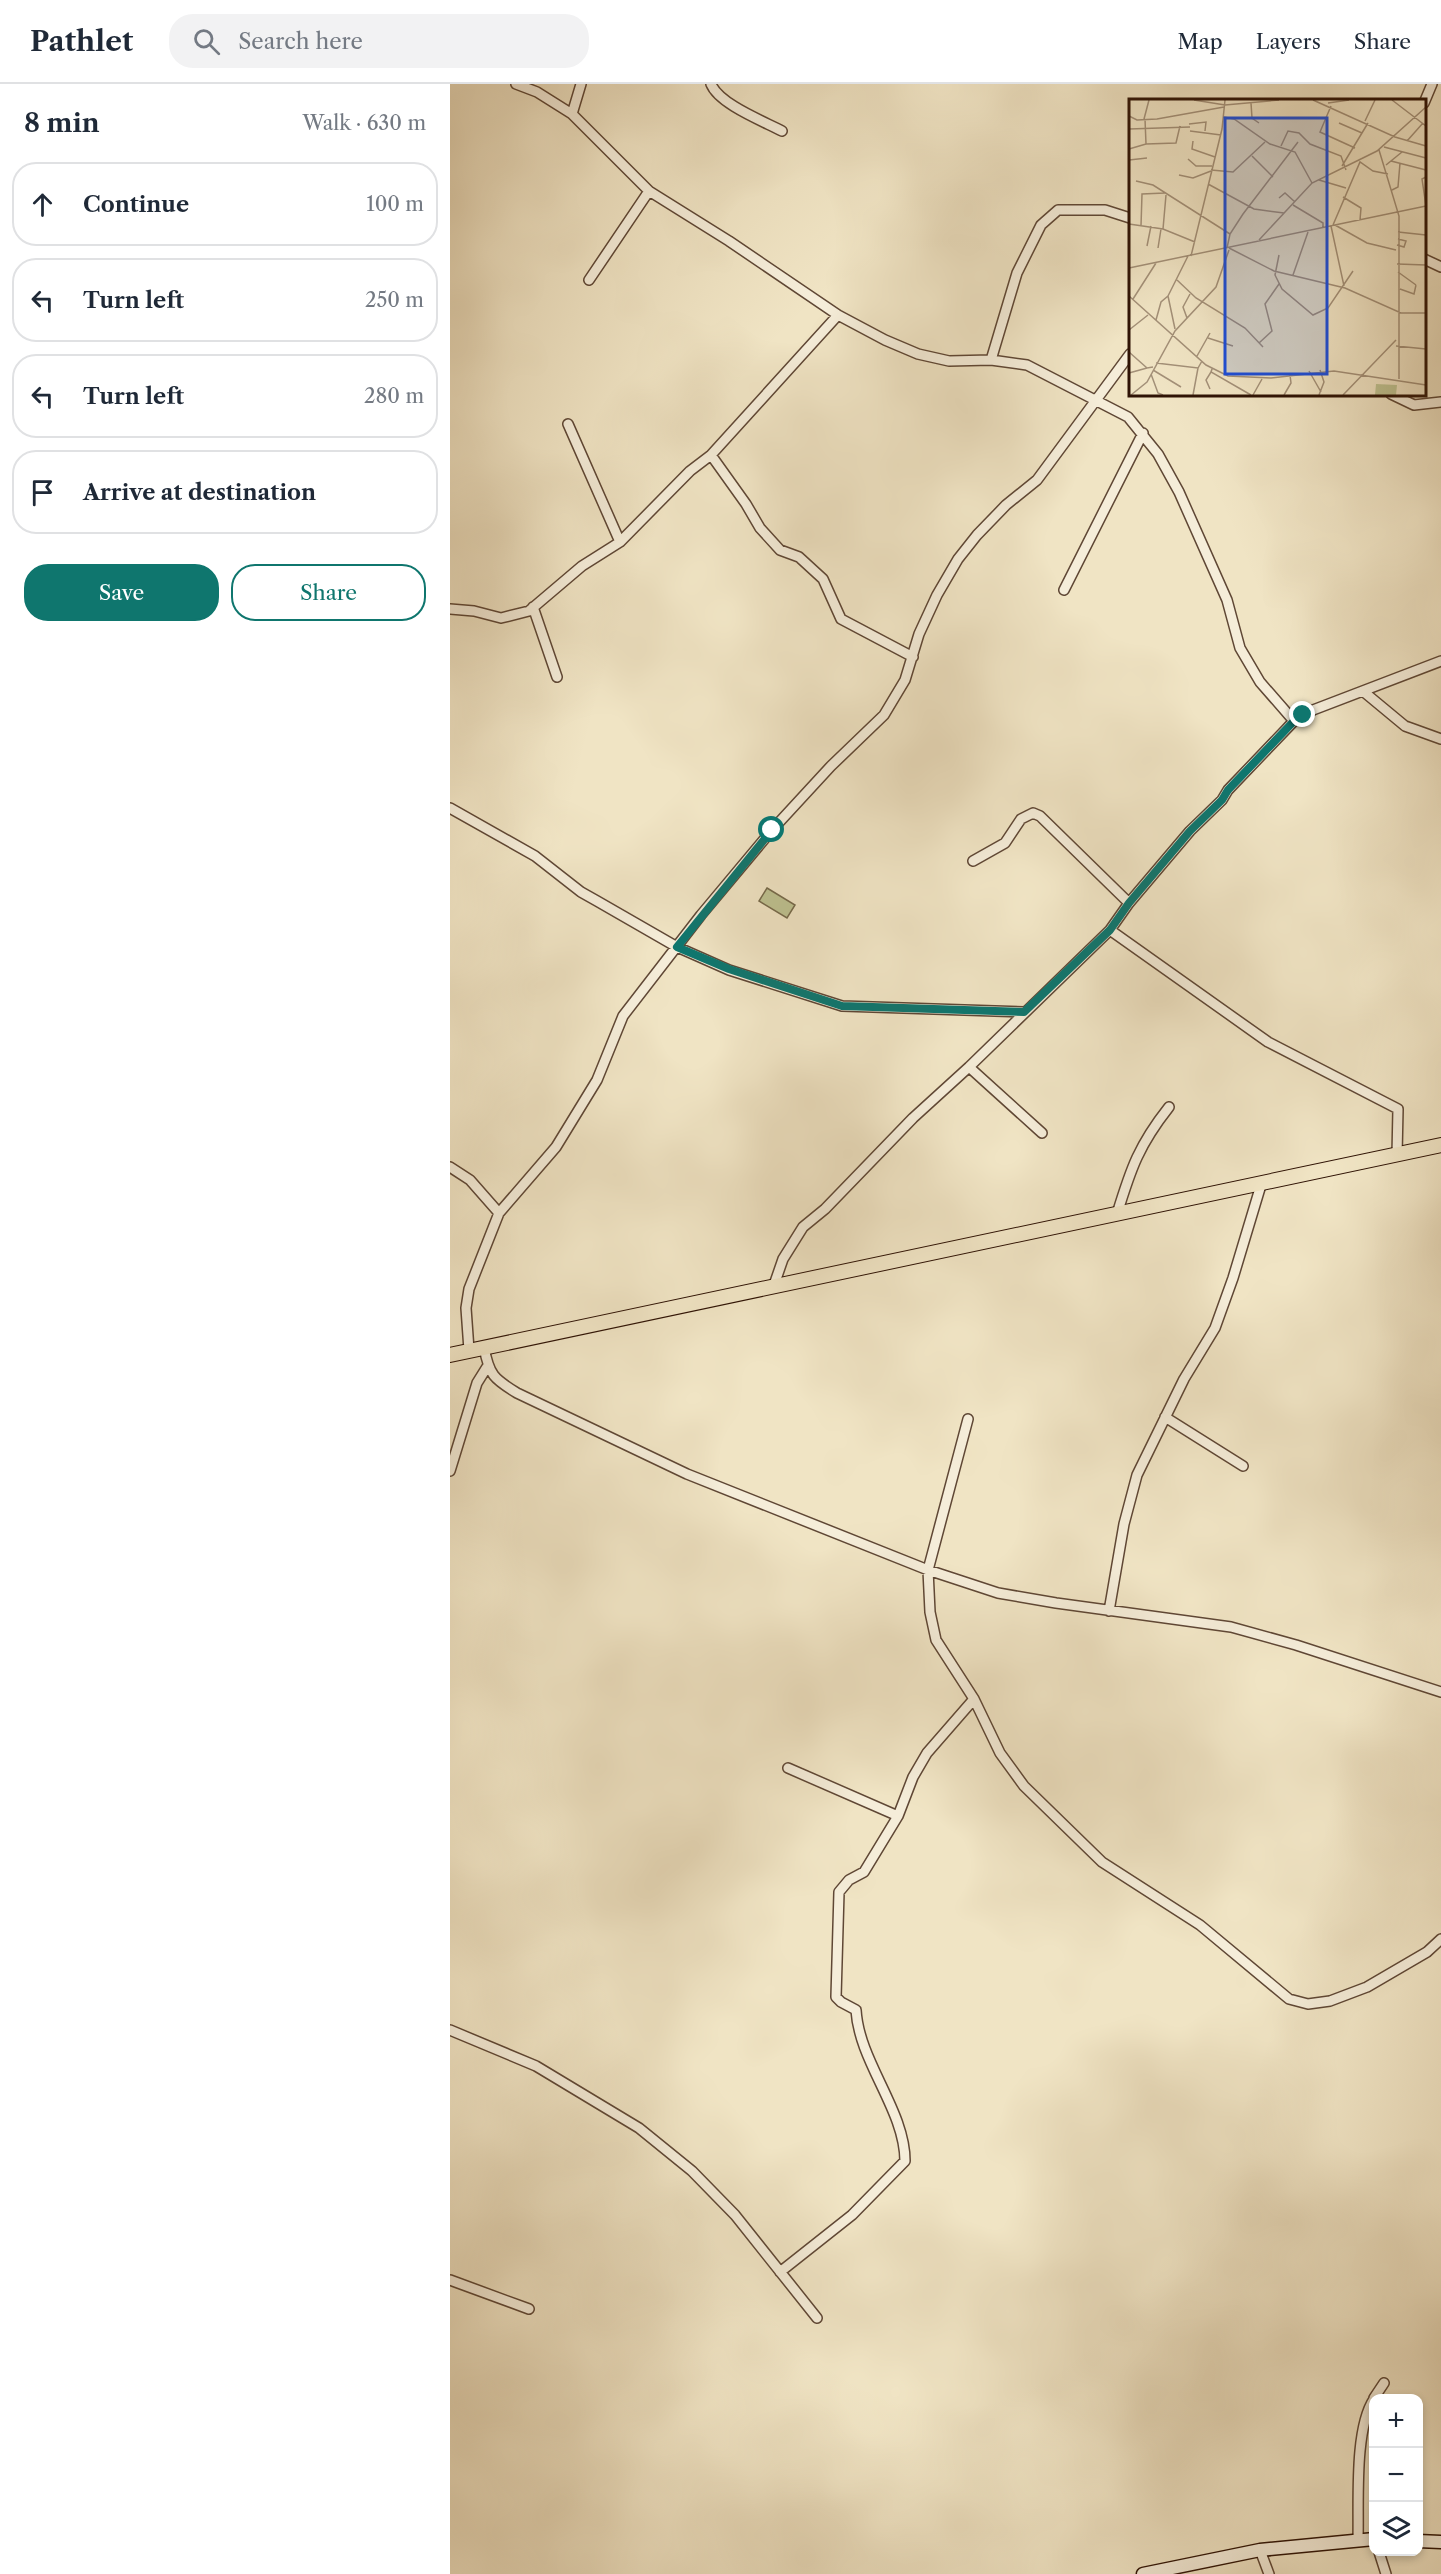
<!DOCTYPE html>
<html lang="en">
<head>
<meta charset="utf-8">
<style>
	:root { --surface:#fff; --page:#f2f2f3; --text:#1f2937; --muted:#747a83; --line:#e0e1e3; --accent:#0f766e }
	body { margin:0; font-family:"Libre Caslon Text",serif; background:var(--page); color:var(--text) }
	.controls { position:absolute; right:18px; bottom:18px; display:grid; overflow:hidden; border-radius:12px; box-shadow:0 3px 9px #0003 }
	.controls button { width:54px; height:54px; display:grid; place-items:center; padding:0; border:0; border-bottom:2px solid var(--line); background:var(--surface); color:var(--text); font:30px sans-serif }
	.stop { position:absolute; width:18px; height:18px; margin:-14px; border:4px solid #0f766e; border-radius:50%; background:#fff }
	.stop.end { background:#0f766e; border-color:#fff; box-shadow:0 2px 6px #0008 }
	.list { margin:0; padding:0; list-style:none }
	h2 { display:flex; justify-content:space-between; align-items:center; height:78px; margin:0; padding:0 24px; font-size:26px }
	h2 small { font-size:20px; font-weight:400; color:var(--muted) }
	.list li { display:grid; grid-template-columns:39px 1fr auto; gap:18px; align-items:center; box-sizing:border-box; height:84px; margin:0 12px 12px; padding:0 12px; border:2px solid var(--line); border-radius:24px }
	.list b { display:block; font-size:22px; white-space:nowrap }
	.list em { font-size:20px; font-style:normal; color:var(--muted) }
	.actions { display:flex; gap:12px; padding:18px 24px }
	.actions a { flex:1; padding:14px 0; border:2px solid var(--accent); border-radius:24px; text-align:center; font-size:21px; color:var(--accent) }
	.actions .main { background:var(--accent); color:#fff }
	.icon { flex:none; width:33px; height:33px; fill:none; stroke:currentColor; stroke-width:2; stroke-linecap:round; stroke-linejoin:round }
	.map { position:relative; flex:none; width:991px; height:2490px; overflow:hidden }
	header { display:flex; align-items:center; gap:36px; box-sizing:border-box; height:84px; padding:0 30px; background:var(--surface); border-bottom:2px solid var(--line) }
	header strong { font-size:28px }
	nav { display:flex; gap:33px; margin-inline-start:auto; font-size:21px }
	.search { width:420px; height:54px; background:var(--page); display:flex; align-items:center; gap:15px; box-sizing:border-box; padding:0 21px; border-radius:24px; color:var(--muted); font-size:22px }
	main { display:flex }
	aside { flex:1; background:var(--surface) }
	.map>svg:first-child { display:block }
	.green { fill:#bec291; stroke:#766a4b; stroke-width:1.5 }
	.lines { fill:none; stroke-linecap:round; stroke-linejoin:round }
	.minor-casing { stroke:#5f4735; stroke-width:12 }
	.secondary-casing { stroke:#2f1305; stroke-width:15 }
	.primary-casing { stroke:#2f1305; stroke-width:16 }
	.minor { stroke:#f5edd9; stroke-width:9 }
	.secondary { stroke:#f5edd9; stroke-width:12 }
	.primary { stroke:#f0e4c4; stroke-width:14 }
	.route { stroke:#0f766e; stroke-width:8 }
	.inset-road { fill:none; stroke:#a39078; stroke-width:1.5 }
	.view { fill:#1d4ed8; fill-opacity:0.15; stroke:#1d4ed8; stroke-width:3 }
	.inset-edge { fill:none; stroke:#2f1305; stroke-width:3 }
</style>
</head>
<body>
<header>
<strong>Pathlet</strong>
<div class="search"><svg class="icon" aria-label="search" viewBox="0 0 24 24"><circle cx="10" cy="10" r="6"/><path d="M15 15l6 6"/></svg>Search here</div>
<nav><a>Map</a><a>Layers</a><a>Share</a></nav>
</header>
<main>
<aside>
<h2>8 min<small>Walk · 630 m</small></h2>
<ul class="list">
<li><svg class="icon" aria-label="ahead" viewBox="0 0 24 24"><path d="M12 20V5M6 11l6-6 6 6"/></svg><div><b>Continue</b></div><em>100 m</em></li>
<li><svg class="icon" aria-label="left" viewBox="0 0 24 24"><path d="M17 20v-9H6M10 6l-5 5 5 5"/></svg><div><b>Turn left</b></div><em>250 m</em></li>
<li><svg class="icon" aria-label="left" viewBox="0 0 24 24"><path d="M17 20v-9H6M10 6l-5 5 5 5"/></svg><div><b>Turn left</b></div><em>280 m</em></li>
<li><svg class="icon" aria-label="arrive" viewBox="0 0 24 24"><path d="M6 21V4h12l-3 4 3 4H6"/></svg><div><b>Arrive at destination</b></div></li>
</ul>
<div class="actions"><a class="main">Save</a><a>Share</a></div>
</aside>
<div class="map">
<svg width="991" height="2490" viewBox="0 0 991 2490">
	<rect width="100%" height="100%" fill="#f0e4c4"/>
	<filter id="stains"><feTurbulence type="fractalNoise" baseFrequency=".00333" numOctaves="4"/><feColorMatrix values="0 0 0 0 .2 0 0 0 0 .09 0 0 0 0 .02 0 0 0 .5 -.17"/></filter>
	<radialGradient id="worn" r=".72"><stop offset=".6" stop-color="#630" stop-opacity="0"/><stop offset="1" stop-color="#630" stop-opacity=".3"/></radialGradient>
	<path class="green" d="M317,804l28,17 -8,13 -28,-17z"/>
	<g class="lines">
		<g class="minor-casing">
			<path id="minor" d="M66,0l21,8 35,22 77,77 80,50 109,74 47,25 33,14 31,7 42,-1 36,5 101,52 30,37 21,38 48,108 13,48 20,34 34,39
				M261,0c8,20 52,37 71,47
				M974,19l8,-19
				M122,30l9,-30
				M974,175l17,8
				M139,196l60,-89
				M541,276l26,-87 24,-48 17,-15h47l25,8
				M941,310l23,11 27,-3
				M118,340l52,118
				M261,371l35,49 14,24 20,22 19,7 24,22 18,40 72,38
				M614,506l79,-157
				M83,523l24,70
				M0,525l24,2 27,7 28,-7 53,-45 38,-24 70,-71 21,-16 127,-140
				M914,608l41,34 36,13
				M0,724l85,48 46,36 16,9 80,46 52,23 113,36 182,6
				M523,777l32,-18 16,-24 12,-6 7,3 89,87
				M660,846l158,112 130,67 -1,46
				M519,983l73,66
				M0,1083l20,13 29,33
				M667,1130c14,-46 22,-69 52,-107
				M324,1201l9,-26 20,-32 22,-18 88,-91 56,-51 141,-137 19,-27 61,-72 32,-31 6,-10 66,-69 19,-11 128,-49
				M34,1263c5,28 10,32 33,46l170,81 241,96 70,23 58,10 175,24 65,18 145,47
				M19,1266l-3,-42 3,-19 30,-76 57,-66 41,-67 26,-64 78,-101 71,-85 59,-64 53,-51 21,-35 14,-46 18,-39 21,-36 19,-24 29,-30 31,-25 93,-126
				M715,1333l78,49
				M518,1335l-40,151 2,42 6,28 38,59 26,54 24,33 78,76 98,63 89,74 19,5 22,-3 37,-14 60,-35 14,-13
				M0,1387l27,-88 10,-16
				M659,1527l15,-87 13,-49 47,-96 31,-51 18,-50 28,-93
				M338,1684l110,48
				M0,1946l86,36 103,62 53,43 43,44 82,103
				M330,2188l72,-57 53,-54c0,-51 -46,-99 -49,-151l-15,-8 -5,-5 3,-105 10,-12 15,-8 34,-56 15,-39 14,-24 47,-54
				M0,2196l79,29
				M924,2314l10,-15
				M908,2456c1,-38 -4,-111 16,-141
				M810,2466l9,24
				M929,2468l7,22"/>
		</g>
		<g class="secondary-casing">
			<path id="secondary" d="M968,2457l23,1
				M693,2490l117,-24 114,-11"/>
		</g>
		<g class="primary-casing">
			<path id="primary" d="M0,1271l991,-210"/>
		</g>
		<use href="#minor" class="minor"/>
		<use href="#secondary" class="secondary"/>
		<use href="#primary" class="primary"/>
	</g>
	<g class="lines">
		<path class="route" d="M322,746l-95,117 52,22 113,37 182,6 86,-82 19,-27 61,-72 32,-31 6,-10 66,-69 9,-6"/>
	</g>
	<g transform="translate(679 15)">
		<rect width="297" height="297" fill="#f0e4c4"/>
		<path d="M247,285l21,1 -1,10h-21z" fill="#bec291"/>
		<path class="inset-road" d="M65,1l31,5 54,-5M184,1l82,37 31,9M263,1l34,26M122,4l1,15 7,5M199,4l21,-3M202,7l-11,26 35,16M0,17l8,4 20,-1 67,-12M95,18l10,2 36,25 25,8 17,31M15,20l5,-19M16,20l1,25M236,22l10,-21M210,24l23,10M60,25l17,-2 -1,9M0,30l61,-2M61,32l31,4M64,42l-1,8 23,8M278,42l16,-18M152,47l7,-15 11,2 11,11 31,12 5,14M255,48l42,11M0,50l17,-5 30,-1 4,-17M250,51l20,66v163M123,57l21,21M59,60l8,7h16M0,61l18,-2M262,62l35,9M257,66l16,-13M213,67l26,-43M82,71l22,2 32,-30M50,76l14,3 18,-7M190,81l27,8M7,82l17,4 77,49M79,85l46,25 30,4M263,91l6,-3 2,-24M214,98l18,11 -1,12M150,99l6,-5 10,9M164,106l30,18v5M297,107l-4,-27 4,-2M0,125l34,5 32,13M204,126l27,-63 13,9 15,3M206,126l32,18 29,7M12,127l1,-32 23,-1M202,127l13,60M34,130l3,-34M269,133l28,3M130,141l53,-57 65,-32 49,-44M268,146l7,2 2,-6 -8,-2M18,147l4,-20M29,149l3,-19M98,149l3,-14 13,-20 55,-72M100,149l45,23 71,17 56,25h25M150,156l-4,20 7,14 31,26 15,-7 25,-37M62,157l31,-127 3,-29M268,165l29,1M0,169l297,-62M269,173l18,13M164,176l15,-43M48,181l19,18 49,30 18,19M271,190l14,5 2,-9M0,197l77,69 22,11 43,2 63,-7 92,14M4,200l23,-36M58,219l-4,-11 7,-13M27,221l5,-18 7,-6M46,230l-7,-33 20,-40M0,231l19,-15M79,239l25,8M130,244l13,-12 -7,-27 14,-20M267,247l30,3M0,253l18,16 6,-1M68,257l13,-23M27,264l42,5 4,-7M83,270l-1,3 40,23M24,271l28,17M180,272l12,21M0,274l18,-5M22,275l7,19 5,2M81,290l-4,-9 5,-8M2,296l16,-13 28,-51 41,-44 13,-37M64,296l5,-27M124,296l9,-16M155,296l7,-12 -1,-8M190,296l5,-13 -4,-12M214,296l53,-55"/>
		<path class="view" d="M96,19h102v256h-102z"/>
		<rect width="297" height="297" class="inset-edge"/>
	</g>
	<rect width="100%" height="100%" filter="url(#stains)"/>
	<rect width="100%" height="100%" fill="url(#worn)"/>
</svg>
<div class="controls">
<button>+</button>
<button>−</button>
<button><svg class="icon" aria-label="layers" viewBox="0 0 24 24"><path d="M12 4l9 5-9 5-9-5zM3 14l9 5 9-5"/></svg></button>
</div>
<div class="stop" style="left:322px;top:746px"></div>
<div class="stop end" style="left:853px;top:631px"></div>
</div>
</main>
</body>
</html>
